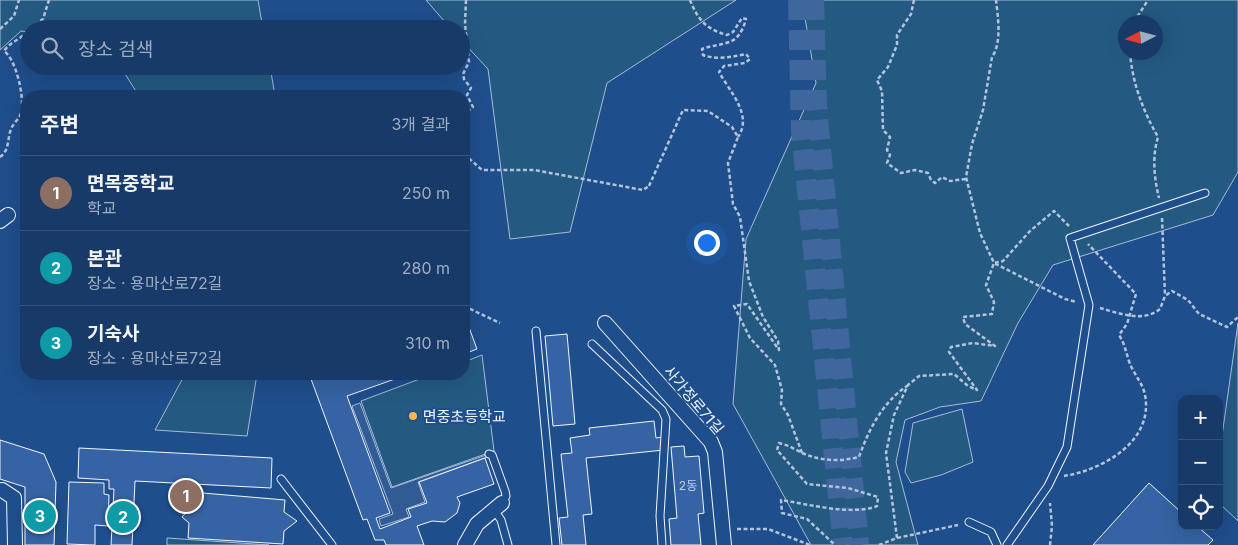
<!DOCTYPE html>
<html lang="ko">
<head>
<meta charset="utf-8">
<style>
	:root { --surface:#173a69; --page:#244571; --text:#f1f3f6; --muted:#9eadc0; --line:#36547d; --accent:#bca0f2 }
	body { margin:0; font-family:Inter,"Noto Sans KR",sans-serif; background:var(--page); color:var(--text) }
	.controls { position:absolute; right:15px; bottom:15px; display:grid; overflow:hidden; border-radius:10px; box-shadow:0 5px 20px #0002 }
	.controls button { width:45px; height:45px; display:grid; place-items:center; padding:0; border:0; border-bottom:1px solid var(--line); background:var(--surface); color:var(--text); font:25px sans-serif }
	.compass { position:absolute; left:1118px; top:15px; width:45px; height:45px; border-radius:50%; background:var(--surface); box-shadow:0 5px 20px #0002; rotate:264deg }
	.you { position:absolute; left:706px; top:242px; width:18px; height:18px; margin:-12px; border:4px solid #fff; border-radius:50%; background:#1a73e8; box-shadow:0 0 0 8px #1a73e833 }
	.badge { display:grid; place-items:center; width:32px; height:32px; border-radius:50%; background:var(--accent); color:#fff; font-size:16px; font-weight:700 }
	.pin { position:absolute; translate:-50% -50%; border:2px solid #fff; box-shadow:0 1px 5px #0006 }
	.list { margin:0; padding:0; list-style:none }
	h2 { display:flex; justify-content:space-between; align-items:center; height:65px; margin:0; padding:0 20px; font-size:21px }
	h2 small { font-size:16px; font-weight:400; color:var(--muted) }
	.list li { display:grid; grid-template-columns:32px 1fr auto; gap:15px; align-items:center; box-sizing:border-box; height:75px; padding:0 20px; border-top:1px solid var(--line) }
	.list b { display:block; font-size:19px; white-space:nowrap }
	.list p { margin:0; font-size:16px; white-space:nowrap; color:var(--muted) }
	.list em { font-size:16px; font-style:normal; color:var(--muted) }
	.icon { flex:none; width:28px; height:28px; fill:none; stroke:currentColor; stroke-width:2; stroke-linecap:round; stroke-linejoin:round }
	.map { position:relative; flex:none; width:1238px; height:545px; overflow:hidden }
	.search { position:absolute; background:var(--surface); box-shadow:0 5px 20px #0002; left:20px; top:20px; width:450px; height:55px; display:flex; align-items:center; gap:12px; box-sizing:border-box; padding:0 18px; border-radius:28px; color:var(--muted); font-size:19px }
	.panel { position:absolute; background:var(--surface); box-shadow:0 5px 20px #0002; left:20px; top:90px; width:450px; height:290px; border-radius:20px }
	.map>svg:first-child { display:block }
	.green { fill:#245a82; stroke:#a8bbd7; fill-rule:evenodd }
	.parking { fill:#305b95; stroke:#a8bbd7 }
	.building { fill:#3563a3; stroke:#f2f6ff }
	.lines { fill:none; stroke-linecap:round; stroke-linejoin:round }
	.secondary-tunnel { stroke:#3f679d; stroke-width:20; stroke-dasharray:20 10; stroke-linecap:butt }
	.service-casing { stroke:#f2f6ff; stroke-width:9 }
	.minor-casing { stroke:#f2f6ff; stroke-width:16 }
	.path { stroke:#b3c4dc; stroke-width:2.5; stroke-dasharray:4 2.5; stroke-linecap:butt }
	.service { stroke:#1f4e8c; stroke-width:7 }
	.minor { stroke:#1f4e8c; stroke-width:14 }
	.path-bridge { stroke:#b3c4dc; stroke-width:2.5; stroke-dasharray:4 2.5; stroke-linecap:butt }
	.poi-dot { fill:#ffb74d; stroke:#1f4e8c; stroke-width:2 }
	.labels { text-anchor:middle; dominant-baseline:central; stroke-width:4; stroke-linejoin:round; paint-order:stroke }
	.number-label { font-size:12px; fill:#c3d1e8 }
	.street-label { font-size:15px; fill:#f2f6ff; stroke:#1f4e8c }
	.poi-label { font-size:15px; fill:#f2f6ff; stroke:#1f4e8c; text-anchor:start }
</style>
</head>
<body>
<div class="map">
<svg width="1238" height="545" viewBox="0 0 1238 545">
	<rect width="100%" height="100%" fill="#1f4e8c"/>
	<path class="green" d="M0,0h258l5,29h-234v3l-8,-1 -21,19z
		M426,0h310l-129,83 -37,149 -60,7 -22,-170 -27,-29v-11h-10z
		M802,0h436v172l-25,43 -160,50 -35,58 -37,78 -41,6 -35,13 -9,42 22,83h-107l-78,-141 13,-165 70,-156zM1126,22h30v30h-30z
		M120,66h150l5,30h-136z
		M1238,323v198l-19,-18v-46z
		M482,355l12,96 -102,36 -31,-86 72,-27h31v-12z
		M185,374h72l-10,62 -92,-6z
		M962,409l11,53 -32,13 -30,8 -6,-11 8,-49z
		M167,538l102,7h-102z"/>
	<path class="parking" d="M360,403l31,85 98,-34 1,2 -72,26 7,20 -19,7 3,8 -28,9 -2,-7 14,-5 -41,-108z"/>
	<path class="building" d="M467,322l10,27 -13,5v-31z
		M567,334l8,90 -22,2 -8,-90z
		M327,374h82l-62,22 43,117 -14,5 4,11 31,-12 -3,-8 19,-6 -8,-21 66,-24 9,26 -37,13 3,6 -3,10 -12,9 -13,-1 -15,5 7,19h-38l-2,-5h-9l-8,-21 -4,1 -52,-141z
		M654,421l2,17 6,-1 2,13 -78,8 6,56 -9,1 3,30h-24l-3,-27 9,-1 -7,-63 11,-1 -2,-15 20,-3 -1,-7z
		M0,440l44,14 12,28 -2,63h-29v-58l-25,-8z
		M684,446l1,11 14,-1 5,57 -6,1 3,31h-30l-2,-26 8,-1 -6,-71z
		M79,448l193,10 -1,30 -136,-7 -3,64h-21l3,-56h-5v-9l-31,-2z
		M69,482l35,1v11l5,1 -1,31 -13,-1v20l-28,-1z
		M1149,483l33,30v13h15l16,14 -5,5h-115z
		M191,492l94,8 -1,12 13,9 -13,10 -1,13 -95,-6 1,-15 -7,-6 8,-9z"/>
	<g class="lines">
		<path class="secondary-tunnel" d="M798,0l3,131 42,414
			M814,0l3,107 42,438"/>
		<g class="service-casing">
			<path id="service" d="M536,331l20,214
				M592,344l70,66 4,9 -6,97 2,29
				M489,454l3,1 13,36 1,5 -4,7
				M281,479l51,66
				M494,510l7,10 7,25
				M969,522l22,10 6,13
				M1007,545l41,-59 19,-39 22,-142 -19,-67 135,-45"/>
		</g>
		<g class="minor-casing">
			<path id="minor" d="M0,221l8,-6
				M605,323l106,119 4,10 9,93
				M2,490l12,8 1,47
				M465,545l12,-21 25,-21"/>
		</g>
		<path class="path" d="M690,0c8,20 16,29 37,35l6,-3 9,-14 4,1c-8,29 -21,22 -44,30l1,6c14,5 29,2 43,-1l4,5 -5,4 -21,3 -5,6c11,20 34,43 19,65
			M914,0l-3,14 -14,21v10l-9,22 -11,13 5,11 1,39 7,7 -3,13 3,5 -3,8 14,10 14,-3 13,3 3,7 4,3 7,-6 8,4 16,-2
			M996,0c2,17 6,43 -4,57l-9,53 -11,34 -6,33 14,56 14,30 9,-2 27,-30 24,-20 15,15
			M1134,22l14,-22
			M0,29l14,-13 5,-16
			M30,29l13,-10 6,-19
			M1130,52c2,30 13,59 28,85 -6,20 -4,40 1,61
			M464,123v-9l9,-7 -6,-12 4,-7 -7,-9 -1,-5 6,-12 -4,-38 1,-24
			M464,154l18,16h52l109,20 6,-4
			M0,157c10,-7 7,-18 11,-28 2,-6 9,-10 10,-17 4,-14 -5,-53 -17,-61 7,-10 18,-12 25,-21
			M1162,218l3,78
			M464,306l36,17
			M1100,308c18,5 43,15 60,1l5,-13 7,-5 16,9 11,14 28,13 11,-10
			M802,453c19,8 37,9 57,4 10,-28 23,-54 48,-71
			M1064,476c39,-6 90,-35 81,-81 -2,-11 -11,-21 -15,-31 -4,-11 -5,-20 -11,-29l8,-11 9,-30 -48,-50
			M737,529h31l42,16
			M897,538l-11,-85 8,-38 14,-30 11,-9 35,-2 14,12 9,4 -28,-38 2,-5 22,-4 22,3 -30,-22 -2,-7 29,-3 2,-12 -8,-17 8,-22 71,36 12,3
			M879,545l18,-7 61,-13
			M1050,545l2,-19 -2,-23"/>
		<use href="#service" class="service"/>
		<use href="#minor" class="minor"/>
		<path class="path-bridge" d="M649,186l34,-76 25,1 24,16 6,10 -10,26 5,41 7,13 9,64 14,36 15,24 1,9 -32,-46 -13,2 16,32 25,27 7,25 -1,14 7,11 14,38 -13,-7 -10,-3 -2,7 30,34 41,4 30,9 -1,9c-24,10 -70,-2 -96,-6l1,13 25,6 28,26"/>
	</g>
	<circle class="poi-dot" cx="413" cy="416" r="5"/>
	<g class="labels">
		<g class="number-label">
			<text x="688" y="485">2동</text>
		</g>
		<g class="street-label">
			<text transform="translate(694 400) rotate(50)">사가정로71길</text>
		</g>
		<g class="poi-label">
			<text x="423" y="416">면중초등학교</text>
		</g>
	</g>
</svg>
<div class="controls">
<button>+</button>
<button>−</button>
<button><svg class="icon" aria-label="locate" viewBox="0 0 24 24"><circle cx="12" cy="12" r="6"/><path d="M12 2v4M12 18v4M2 12h4M18 12h4"/></svg></button>
</div>
<svg class="compass" viewBox="-18 -18 36 36"><path d="M0-13l5 13h-10z" fill="#e53935"/><path d="M0 13l5-13h-10z" fill="#9eadc0"/></svg>
<div class="you"></div>
<div class="pin badge" style="left:186px;top:496px;background:#8d6e63">1</div>
<div class="pin badge" style="left:123px;top:517px;background:#0f9aa8">2</div>
<div class="pin badge" style="left:40px;top:516px;background:#0f9aa8">3</div>
<div class="search"><svg class="icon" aria-label="search" viewBox="0 0 24 24"><circle cx="10" cy="10" r="6"/><path d="M15 15l6 6"/></svg>장소 검색</div>
<section class="panel">
<h2>주변<small>3개 결과</small></h2>
<ul class="list">
<li><span class="badge" style="background:#8d6e63">1</span><div><b>면목중학교</b><p>학교</p></div><em>250 m</em></li>
<li><span class="badge" style="background:#0f9aa8">2</span><div><b>본관</b><p>장소 · 용마산로72길</p></div><em>280 m</em></li>
<li><span class="badge" style="background:#0f9aa8">3</span><div><b>기숙사</b><p>장소 · 용마산로72길</p></div><em>310 m</em></li>
</ul>
</section>
</div>
</body>
</html>
